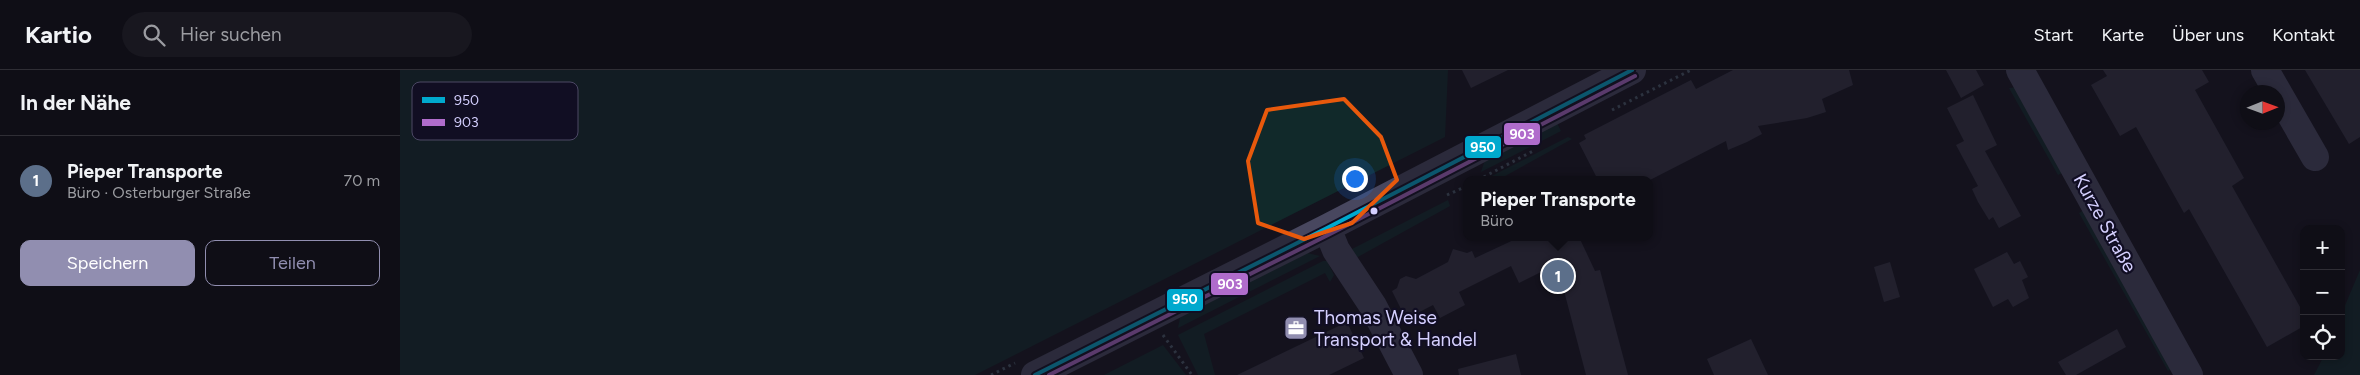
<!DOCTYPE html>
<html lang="de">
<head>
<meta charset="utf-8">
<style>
	:root { --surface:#0f0e16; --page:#18171f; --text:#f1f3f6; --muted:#9b9ca1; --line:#2f2e35; --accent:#918eb0 }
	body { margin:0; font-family:Figtree,sans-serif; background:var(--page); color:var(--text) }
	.controls { position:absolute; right:15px; bottom:15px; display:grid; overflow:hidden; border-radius:10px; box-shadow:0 2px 8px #0003 }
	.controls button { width:45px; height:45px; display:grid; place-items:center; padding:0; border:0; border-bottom:1px solid var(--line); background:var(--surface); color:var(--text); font:25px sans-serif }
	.compass { position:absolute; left:1840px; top:15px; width:45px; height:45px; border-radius:50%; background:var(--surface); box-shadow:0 2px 8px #0003; rotate:89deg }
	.you { position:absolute; left:954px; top:108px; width:18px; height:18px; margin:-12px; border:4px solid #fff; border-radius:50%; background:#1a73e8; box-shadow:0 0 0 8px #1a73e833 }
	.badge { display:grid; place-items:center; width:32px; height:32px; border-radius:50%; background:var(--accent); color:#fff; font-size:16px; font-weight:700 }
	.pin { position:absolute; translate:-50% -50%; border:2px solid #fff; box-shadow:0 1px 5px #0006 }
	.popup { position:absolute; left:1063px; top:106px; width:190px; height:65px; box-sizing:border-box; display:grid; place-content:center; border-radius:10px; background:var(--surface); filter:drop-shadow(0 1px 4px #0005); font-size:16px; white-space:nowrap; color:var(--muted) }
	.popup b { font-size:19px; color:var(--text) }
	.popup::after { content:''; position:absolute; left:50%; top:100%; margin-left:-10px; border:10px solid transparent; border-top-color:var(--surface) }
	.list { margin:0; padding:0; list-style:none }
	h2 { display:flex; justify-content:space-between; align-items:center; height:65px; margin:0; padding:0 20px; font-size:21px }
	h2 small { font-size:16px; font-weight:400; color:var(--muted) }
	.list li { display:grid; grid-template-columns:32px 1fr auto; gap:15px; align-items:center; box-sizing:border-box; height:90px; padding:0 20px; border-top:1px solid var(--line) }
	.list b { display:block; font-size:19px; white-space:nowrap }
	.list p { margin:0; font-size:16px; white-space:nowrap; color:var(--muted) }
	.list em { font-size:16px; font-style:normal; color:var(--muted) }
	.actions { display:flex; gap:10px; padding:15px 20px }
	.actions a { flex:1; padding:11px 0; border:1px solid var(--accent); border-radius:10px; text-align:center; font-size:18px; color:var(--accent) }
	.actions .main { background:var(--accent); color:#fff }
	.icon { flex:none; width:28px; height:28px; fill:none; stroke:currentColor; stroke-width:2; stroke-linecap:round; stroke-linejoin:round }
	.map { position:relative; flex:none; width:1960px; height:305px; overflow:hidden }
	header { display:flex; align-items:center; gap:30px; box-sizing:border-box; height:70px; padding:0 25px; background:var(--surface); border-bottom:1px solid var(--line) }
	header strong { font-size:24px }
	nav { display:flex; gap:28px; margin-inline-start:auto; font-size:18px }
	.search { width:350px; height:45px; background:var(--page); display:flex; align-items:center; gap:12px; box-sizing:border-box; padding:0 18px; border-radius:28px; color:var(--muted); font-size:19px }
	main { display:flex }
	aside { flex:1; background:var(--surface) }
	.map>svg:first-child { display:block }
	.green { fill:#11292a }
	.building { fill:#333141 }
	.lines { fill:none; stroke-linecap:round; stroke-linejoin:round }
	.path { stroke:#4a5a68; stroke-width:3; stroke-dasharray:2.5 4; stroke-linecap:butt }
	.minor { stroke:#48475f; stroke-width:28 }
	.bus-1-casing { stroke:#110e23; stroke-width:8 }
	.bus-2-casing { stroke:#110e23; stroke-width:8 }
	.bus-1 { stroke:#00a9ce; stroke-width:4 }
	.bus-2 { stroke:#b06ccc; stroke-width:4 }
	.marked { fill:none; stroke:#e8590c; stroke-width:4; stroke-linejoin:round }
	.bus-dot { fill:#d5d0ff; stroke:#110e23; stroke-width:2 }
	.labels { text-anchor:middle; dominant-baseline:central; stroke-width:4.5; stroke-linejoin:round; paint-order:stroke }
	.street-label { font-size:19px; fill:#d5d0ff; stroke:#110e23 }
	.poi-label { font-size:19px; fill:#d5d0ff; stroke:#110e23; text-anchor:start }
	.key { fill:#110e23; stroke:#4c4865; stroke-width:1 }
	.key-label { font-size:14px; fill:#d5d0ff }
	.line-badge { stroke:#110e23; stroke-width:2 }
	.badge-label { font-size:14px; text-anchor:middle; font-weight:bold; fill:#fff }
</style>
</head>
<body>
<header>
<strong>Kartio</strong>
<div class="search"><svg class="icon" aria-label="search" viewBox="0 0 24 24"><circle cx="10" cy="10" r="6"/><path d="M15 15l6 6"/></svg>Hier suchen</div>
<nav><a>Start</a><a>Karte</a><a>Über uns</a><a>Kontakt</a></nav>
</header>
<main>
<aside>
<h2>In der Nähe<small></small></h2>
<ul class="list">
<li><span class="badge" style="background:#5c6f8a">1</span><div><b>Pieper Transporte</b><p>Büro · Osterburger Straße</p></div><em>70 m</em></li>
</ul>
<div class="actions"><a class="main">Speichern</a><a>Teilen</a></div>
</aside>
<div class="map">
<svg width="1960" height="305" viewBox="0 0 1960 305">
	<rect width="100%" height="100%" fill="#14131e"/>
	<path class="green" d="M0,0h1048l-3,67 -470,238h-575z
		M1620,17l42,86 -4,2 -49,-87z
		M1156,51l5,10 -80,41 4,-12z
		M1168,67l4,2 -74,41h-14z
		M1048,130l2,6 -94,52 -4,-9z
		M1684,140l87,159 -3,2 -89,-158z
		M907,183l13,3 -142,72 2,-10 5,-5z
		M923,191h4l7,14 -4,7 -5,-9 -121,61 11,41h-17l-20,-40z
		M1960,200v105h-46l10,-19h17v-41z
		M763,275l23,30h-82z"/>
	<path class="building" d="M1062,0h46l-37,18z
		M1333,0h116l4,15 -31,14 4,13 -19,6 -49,8 4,8 -15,8 -19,8 -2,-9 -76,39h-52l-19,-37 7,-4 -2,-4 107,-55 5,9z
		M1546,0h30l8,15 -23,13z
		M1703,0h99l7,12 -14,8 49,88 -12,8 72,128v12l-37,21 -78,-138 -5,4 -48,-86 -16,9 -29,-51 16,-9z
		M1905,0h55v67l-11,7z
		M1573,25l24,50 -12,6 36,65 -22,12 -6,-11 -4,3 -11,-18 -6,-13 6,-3 -22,-41 8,-4 -17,-33z
		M1120,167h59l16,34 5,-1 28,105h-42l-29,-111 -38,19 -8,-17 -52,26 6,13 -25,13 -7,-13 -27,14 -14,-28 5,-3 3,-9 6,-3 10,3 32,-17 5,-13 14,4 5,-2 3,7z
		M1607,182l7,12 6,-3 8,16 -6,3 7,18 -16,9 -5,-8 -15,8 -19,-38z
		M1490,192l10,35 -16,5 -10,-35z
		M947,252l17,36 -35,17h-92z
		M1717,259l9,18 -50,28h-10l-8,-13z
		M1351,269l17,36h-54l-7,-16z
		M1116,284l5,21h-62l-1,-6z"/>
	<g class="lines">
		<path class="path" d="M1212,40l79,-40
			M1078,110l55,-29
			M1047,125l20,-9
			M763,265l29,40
			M591,305l24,-12"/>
		<path class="minor" d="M1620,0l169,305
			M1865,0l50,87
			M927,158l9,22 37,56 36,69
			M635,305l292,-147 305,-158"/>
		<g class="bus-1-casing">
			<path id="bus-1" d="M635,305l292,-147 305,-158"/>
		</g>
		<g class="bus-2-casing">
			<path id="bus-2" d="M649,305l281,-141 305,-158"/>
		</g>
		<use href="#bus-1" class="bus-1"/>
		<use href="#bus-2" class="bus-2"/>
	</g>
	<path d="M0 0H1960V305H0ZM944,29l37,38 16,43 -45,43 -48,16 -46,-16 -10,-62 19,-51z" fill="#14131e" fill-opacity=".55" fill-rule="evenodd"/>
	<path class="marked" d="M944,29l37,38 16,43 -45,43 -48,16 -46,-16 -10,-62 19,-51z"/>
	<defs>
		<g id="office-square" transform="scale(1.25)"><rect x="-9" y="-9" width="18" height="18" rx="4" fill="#918eb0" stroke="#110e23"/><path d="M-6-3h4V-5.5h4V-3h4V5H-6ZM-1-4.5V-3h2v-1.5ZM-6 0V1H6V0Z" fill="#fff"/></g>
	</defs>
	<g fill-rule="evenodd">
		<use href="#office-square" x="896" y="258"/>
	</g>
	<circle class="bus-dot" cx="974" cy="141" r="4.5"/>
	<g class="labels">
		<g class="street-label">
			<text transform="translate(1705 153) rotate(61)">Kurze Straße</text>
		</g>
		<g class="poi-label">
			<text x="914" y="247">Thomas Weise<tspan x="914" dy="22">Transport &amp; Handel</tspan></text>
		</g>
	</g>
	<rect x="12" y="12" width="166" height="58" rx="8" class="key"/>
	<rect x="22" y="27" width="23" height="6" fill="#00a9ce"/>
	<rect x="22" y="49" width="23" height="7" fill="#b06ccc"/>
	<g class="key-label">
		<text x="54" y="35">950</text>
		<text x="54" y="57">903</text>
	</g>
	<g class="line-badge">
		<rect x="1103" y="52" width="38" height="24" rx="5" fill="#b06ccc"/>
		<rect x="1064" y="65" width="38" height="24" rx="5" fill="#00a9ce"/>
		<rect x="810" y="202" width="39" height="24" rx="5" fill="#b06ccc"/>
		<rect x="766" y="218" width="38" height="24" rx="5" fill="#00a9ce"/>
	</g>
	<g class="badge-label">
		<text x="1122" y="69">903</text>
		<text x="1083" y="82">950</text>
		<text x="830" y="219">903</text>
		<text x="785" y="234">950</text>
	</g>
</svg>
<div class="controls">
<button>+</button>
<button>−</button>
<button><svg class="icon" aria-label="locate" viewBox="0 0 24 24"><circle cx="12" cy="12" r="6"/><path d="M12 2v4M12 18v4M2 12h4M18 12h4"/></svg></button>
</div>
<svg class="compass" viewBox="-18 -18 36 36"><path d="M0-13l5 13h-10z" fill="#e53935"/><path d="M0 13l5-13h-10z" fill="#9b9ca1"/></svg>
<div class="you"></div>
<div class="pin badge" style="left:1158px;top:206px;background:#5c6f8a">1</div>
<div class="popup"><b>Pieper Transporte</b>Büro</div>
</div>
</main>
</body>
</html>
